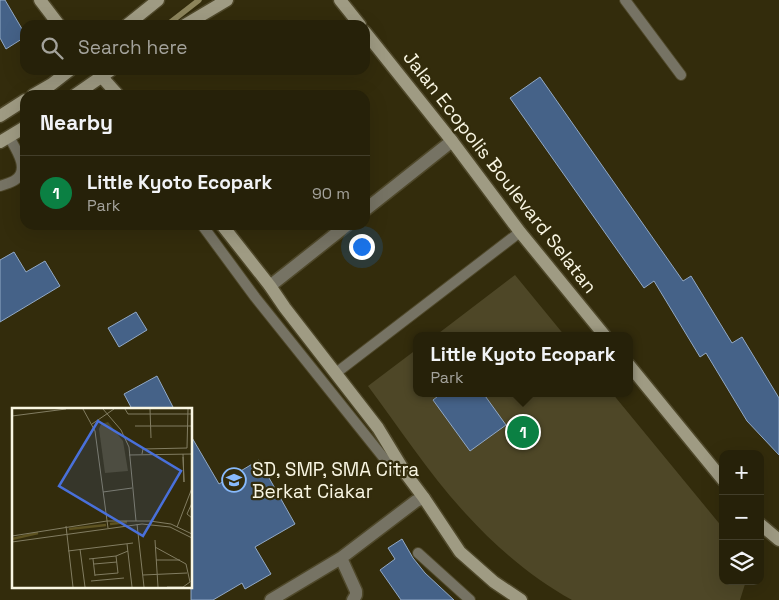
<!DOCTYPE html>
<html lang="en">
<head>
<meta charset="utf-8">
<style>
	:root { --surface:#262109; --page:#2e2912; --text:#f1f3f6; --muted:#a4a39c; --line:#423e2a; --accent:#0b8043 }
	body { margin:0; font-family:"Space Grotesk",sans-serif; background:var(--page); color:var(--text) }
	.controls { position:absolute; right:15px; bottom:15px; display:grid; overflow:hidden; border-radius:10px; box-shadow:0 5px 20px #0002 }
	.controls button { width:45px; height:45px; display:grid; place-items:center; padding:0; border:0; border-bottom:1px solid var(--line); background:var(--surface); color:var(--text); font:25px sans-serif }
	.you { position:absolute; left:361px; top:246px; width:18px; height:18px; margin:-12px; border:4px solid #fff; border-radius:50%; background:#1a73e8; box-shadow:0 0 0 8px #1a73e833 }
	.badge { display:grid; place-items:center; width:32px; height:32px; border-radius:50%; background:var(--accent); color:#fff; font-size:16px; font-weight:700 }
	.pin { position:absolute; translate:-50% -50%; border:2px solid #fff; box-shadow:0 1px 5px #0006 }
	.popup { position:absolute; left:413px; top:332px; width:220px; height:65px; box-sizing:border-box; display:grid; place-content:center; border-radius:10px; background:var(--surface); filter:drop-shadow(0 1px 4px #0005); font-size:16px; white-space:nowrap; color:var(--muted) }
	.popup b { font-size:19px; color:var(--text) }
	.popup::after { content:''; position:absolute; left:50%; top:100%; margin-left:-10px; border:10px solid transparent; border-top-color:var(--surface) }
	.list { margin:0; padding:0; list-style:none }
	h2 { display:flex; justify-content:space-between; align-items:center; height:65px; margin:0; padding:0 20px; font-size:21px }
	h2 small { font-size:16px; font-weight:400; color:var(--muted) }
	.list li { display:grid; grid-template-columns:32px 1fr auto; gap:15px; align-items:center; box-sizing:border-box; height:75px; padding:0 20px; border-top:1px solid var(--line) }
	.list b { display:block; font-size:19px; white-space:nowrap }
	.list p { margin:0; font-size:16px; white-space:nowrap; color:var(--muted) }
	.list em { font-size:16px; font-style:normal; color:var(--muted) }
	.icon { flex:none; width:28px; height:28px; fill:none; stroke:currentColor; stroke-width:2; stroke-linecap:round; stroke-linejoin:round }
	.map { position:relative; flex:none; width:779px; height:600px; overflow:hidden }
	.search { position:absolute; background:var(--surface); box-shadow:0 5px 20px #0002; left:20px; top:20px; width:350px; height:55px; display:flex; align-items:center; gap:12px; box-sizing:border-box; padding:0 18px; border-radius:15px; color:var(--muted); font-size:19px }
	.panel { position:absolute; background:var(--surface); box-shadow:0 5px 20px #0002; left:20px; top:90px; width:350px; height:140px; border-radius:15px }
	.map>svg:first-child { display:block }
	.green { fill:#4e4727 }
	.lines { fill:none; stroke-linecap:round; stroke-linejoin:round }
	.stream { stroke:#8c845b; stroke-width:5.5 }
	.building { fill:#456288; stroke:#92a9c6 }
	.lane-casing { stroke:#4f482a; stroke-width:12 }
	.street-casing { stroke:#4f482a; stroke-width:15 }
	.secondary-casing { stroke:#4f482a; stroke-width:15 }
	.lane { stroke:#767364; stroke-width:10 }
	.street { stroke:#767364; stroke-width:12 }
	.secondary { stroke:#9f9b83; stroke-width:12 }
	.labels { text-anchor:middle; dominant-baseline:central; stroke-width:4.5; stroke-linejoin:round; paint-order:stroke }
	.street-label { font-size:19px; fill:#f9f6e3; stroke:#332c0c }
	.poi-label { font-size:19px; fill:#f9f6e3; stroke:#332c0c; text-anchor:start }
	.inset-river { fill:none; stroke:#5e5321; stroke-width:2.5 }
	.inset-road { fill:none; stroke:#827d62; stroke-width:1 }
	.view { fill:#4970da; fill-opacity:0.15; stroke:#4970da; stroke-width:2.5 }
	.inset-edge { fill:none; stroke:#f9f6e3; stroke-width:2.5 }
</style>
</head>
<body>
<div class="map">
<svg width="779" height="600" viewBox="0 0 779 600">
	<rect width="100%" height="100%" fill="#332c0c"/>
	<path class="green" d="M515,275l50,61h-130z
		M417,349v44h195l111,135v53h23l-6,19h-168c-40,-22 -76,-53 -106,-86 -36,-39 -66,-85 -98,-128z"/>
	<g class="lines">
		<path class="stream" d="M167,25l32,-25"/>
	</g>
	<path class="building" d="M0,0h5l20,34v3l-19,12 -6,-11z
		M540,77l143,204 8,-5 41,67 10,-6 37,61v57l-32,-34 -41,-68 -6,4 -46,-76 -10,7 -134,-190z
		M14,252l12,20 19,-11 15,25 -60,36v-62z
		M136,312l11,18 -28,17 -11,-19z
		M157,376l17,33h-42l-8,-15z
		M442,393h41l23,32 -36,26 -37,-51z
		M191,436l28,48 40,-24 36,64 -40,23 16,27 -26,15 -3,-6 -29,17h-22z
		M402,539l11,19 12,15 29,27h-53l-21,-30 15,-11 -7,-11z"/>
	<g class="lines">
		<g class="lane-casing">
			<path id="lane" d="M625,0l56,75
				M0,186c5,-2 11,-3 15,-6 16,-10 0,-32 -6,-43
				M202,225l53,72 136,170 15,7
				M336,373l184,-141
				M418,553l52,47"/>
		</g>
		<g class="street-casing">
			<path id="street" d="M365,210l87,-69
				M270,286l77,-61
				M341,558l15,33v4l-3,5
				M271,600l70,-42 75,-57 8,-3"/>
		</g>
		<g class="secondary-casing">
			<path id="secondary" d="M40,0l19,25
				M340,0l20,25
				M127,25l31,-25
				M185,25l42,-25
				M365,32l87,109 68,91 85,104
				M101,76l17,19
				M33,95l19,-11 18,-14
				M75,95l36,-25
				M0,116l25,-16
				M0,142l25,-15
				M222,225l48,61 15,22 93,120 28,46 18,24 36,54 34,30 27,18
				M629,365l94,115
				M760,524l19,16"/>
		</g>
		<use href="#lane" class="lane"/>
		<use href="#street" class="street"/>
		<use href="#secondary" class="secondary"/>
	</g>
	<defs>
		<g id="school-ring" transform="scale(1.25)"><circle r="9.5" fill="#332c0c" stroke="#88bafc" stroke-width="1.5"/><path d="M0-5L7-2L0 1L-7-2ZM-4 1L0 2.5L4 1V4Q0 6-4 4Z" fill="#88bafc"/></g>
	</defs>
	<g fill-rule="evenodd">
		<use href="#school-ring" x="234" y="480"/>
	</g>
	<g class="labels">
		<g class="street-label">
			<text transform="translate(500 172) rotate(52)">Jalan Ecopolis Boulevard Selatan</text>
		</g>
		<g class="poi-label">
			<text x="252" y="469">SD, SMP, SMA Citra<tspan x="252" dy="22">Berkat Ciakar</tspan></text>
		</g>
	</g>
	<g transform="translate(12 408)">
		<rect width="180" height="180" fill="#332c0c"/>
		<path d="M96,14l15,19 5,30 -23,2 -6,-44 2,-5z" fill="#4e4727"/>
		<path class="inset-river" d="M98,116l17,-2M57,121l37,-4M0,131l26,-6"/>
		<path class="inset-road" d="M71,1l12,22 13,97M91,1l18,21 8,17 7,74M113,1l3,5h64M138,1l1,29M0,8l54,-7M80,16l22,-15M123,18h57M130,46l1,-5 44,-1 1,-39M171,46l1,28M117,47l63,-1M171,49l1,25M91,84l29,-4M180,95l-5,11 5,4M125,116l7,63M54,118l7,61M165,119l15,-39M0,128l95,-15h43l21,3 21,10M143,132l3,47M0,134l130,-18 28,3 22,11M115,136l5,43M143,139l31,17 4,18 -7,5h-16M68,141l5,38M56,143l65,-8M104,148l2,17M77,151l27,-3 12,-5M81,151l2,17M144,152h24M82,156l23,-2M83,167l23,-2M131,167l44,-2M79,173l33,-3"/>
		<path class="view" d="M86,13l83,50 -38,65 -84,-50z"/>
		<rect width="180" height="180" class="inset-edge"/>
	</g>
</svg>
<div class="controls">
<button>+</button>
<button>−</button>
<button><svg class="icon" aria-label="layers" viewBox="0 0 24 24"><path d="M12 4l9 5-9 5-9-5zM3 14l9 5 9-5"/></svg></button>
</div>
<div class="you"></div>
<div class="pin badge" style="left:523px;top:432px">1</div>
<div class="popup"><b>Little Kyoto Ecopark</b>Park</div>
<div class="search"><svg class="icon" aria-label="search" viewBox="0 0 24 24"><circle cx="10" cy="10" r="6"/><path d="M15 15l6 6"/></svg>Search here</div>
<section class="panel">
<h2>Nearby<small></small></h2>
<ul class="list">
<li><span class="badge">1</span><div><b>Little Kyoto Ecopark</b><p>Park</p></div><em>90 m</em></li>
</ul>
</section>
</div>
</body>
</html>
